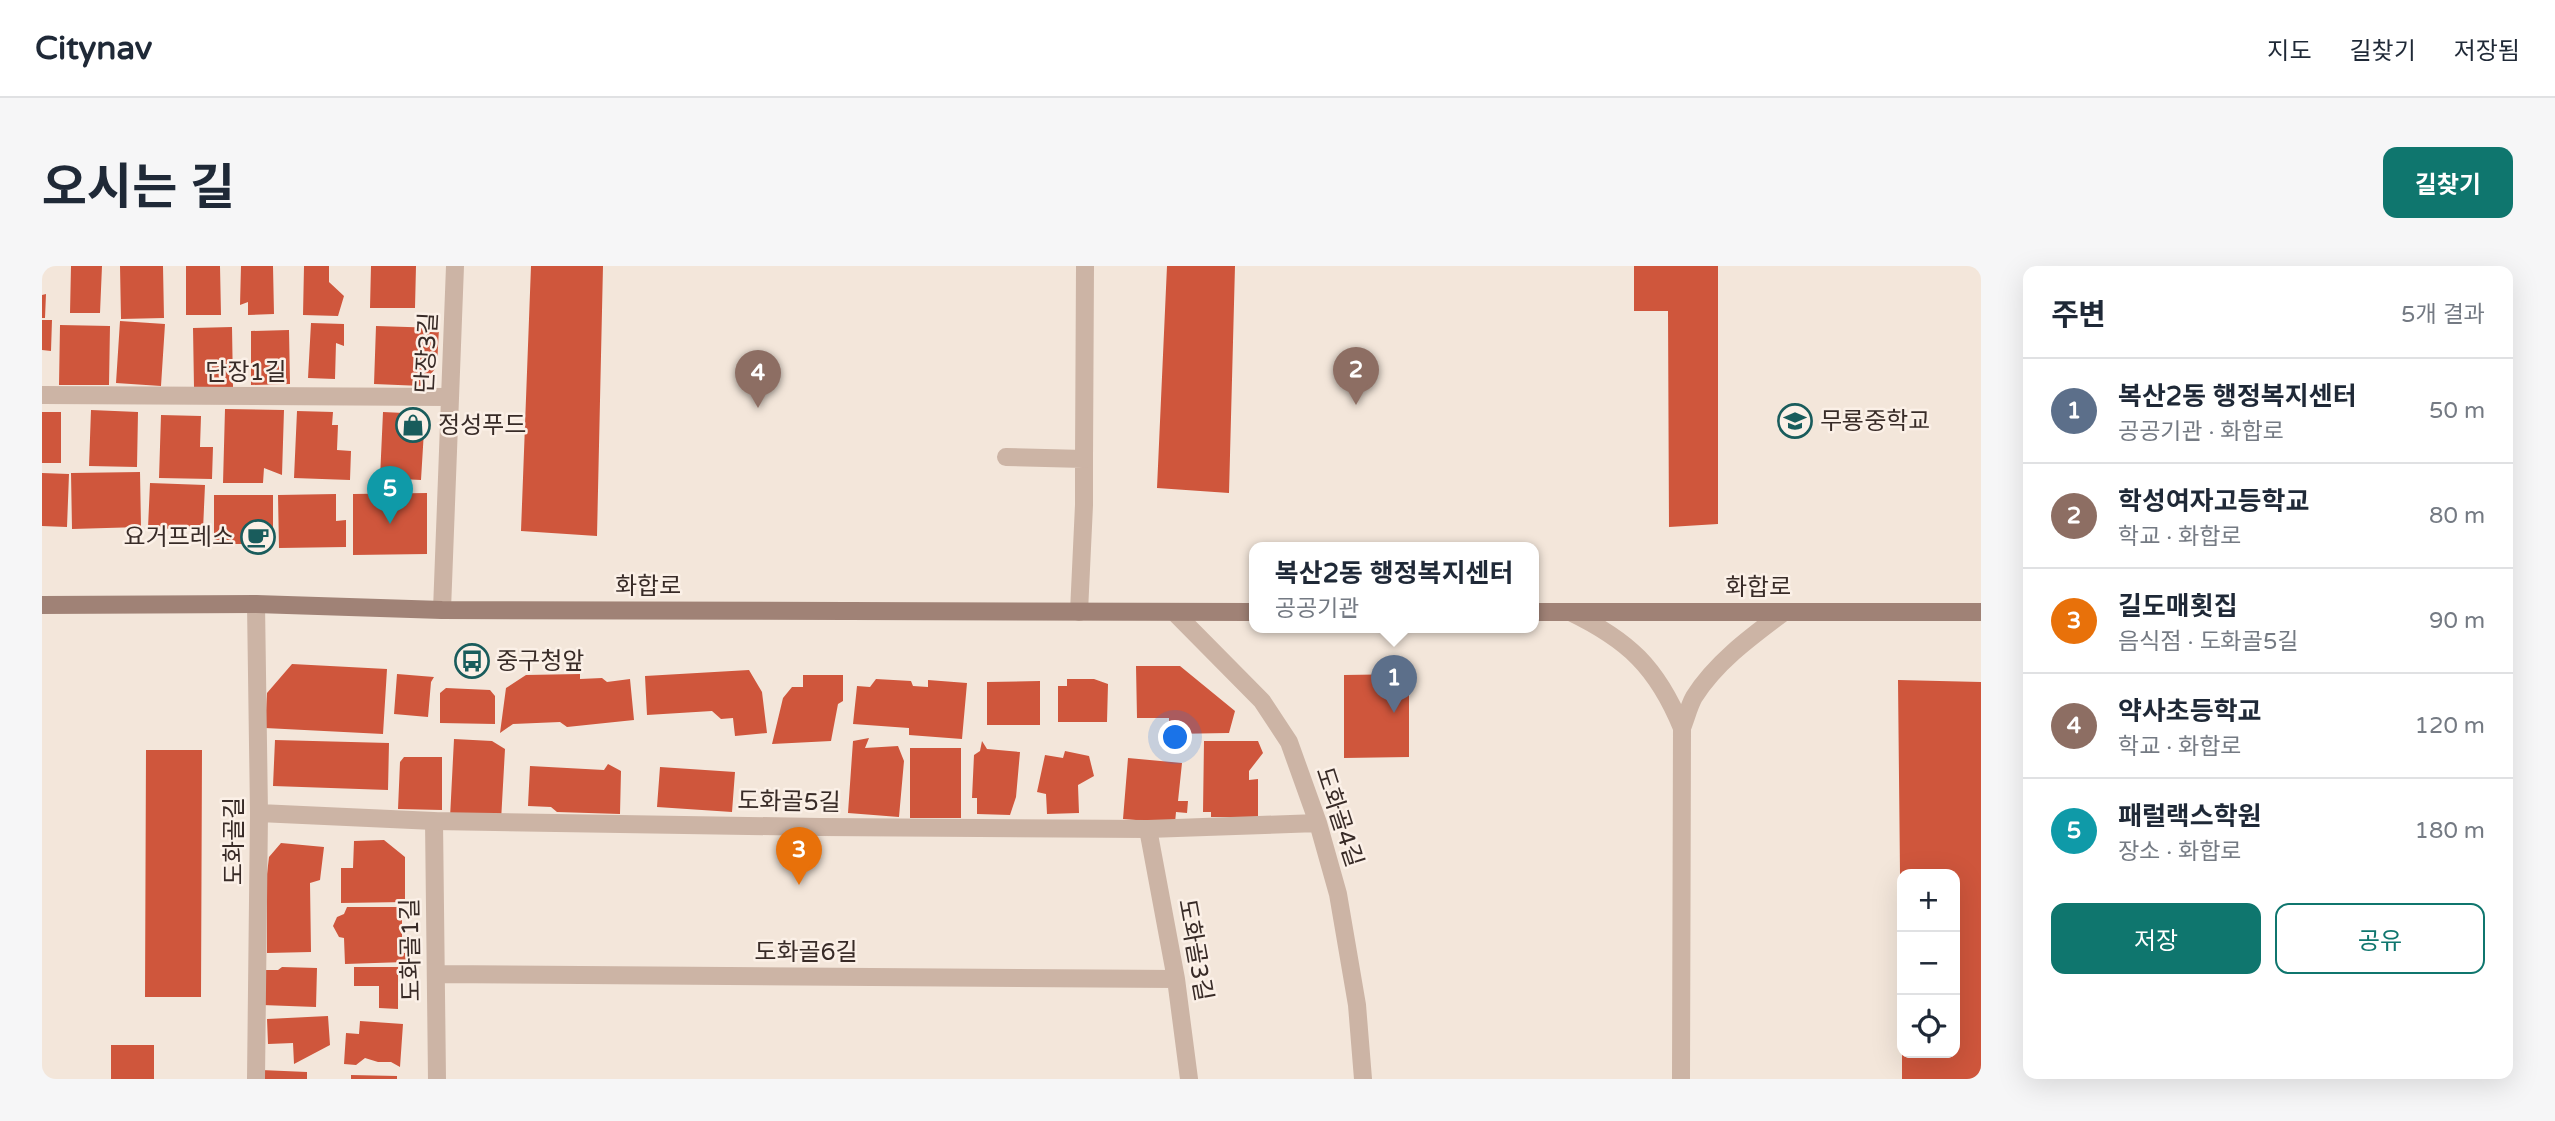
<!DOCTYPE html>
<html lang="ko">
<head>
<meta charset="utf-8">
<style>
	:root { --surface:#fff; --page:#f6f6f7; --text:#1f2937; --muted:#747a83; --line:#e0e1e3; --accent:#0f766e }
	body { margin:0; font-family:"Varela Round","Noto Sans KR",sans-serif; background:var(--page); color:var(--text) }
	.controls { position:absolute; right:21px; bottom:21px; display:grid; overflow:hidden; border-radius:14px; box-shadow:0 7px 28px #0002 }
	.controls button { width:63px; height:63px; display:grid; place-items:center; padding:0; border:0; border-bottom:2px solid var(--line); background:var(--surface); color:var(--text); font:35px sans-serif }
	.you { position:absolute; left:1134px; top:472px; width:24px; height:24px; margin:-18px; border:5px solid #fff; border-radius:50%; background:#1a73e8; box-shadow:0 0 0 10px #1a73e833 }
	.badge { display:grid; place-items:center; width:46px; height:46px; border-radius:50%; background:var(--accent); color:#fff; font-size:23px; font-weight:700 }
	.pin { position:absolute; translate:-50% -58px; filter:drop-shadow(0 2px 4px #0008) }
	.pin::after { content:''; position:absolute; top:37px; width:24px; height:21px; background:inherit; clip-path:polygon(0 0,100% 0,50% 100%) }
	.popup { position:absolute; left:1207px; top:276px; width:290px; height:91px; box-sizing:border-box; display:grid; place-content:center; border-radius:14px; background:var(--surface); filter:drop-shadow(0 2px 5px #0005); font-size:23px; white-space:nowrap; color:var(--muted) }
	.popup b { font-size:26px; color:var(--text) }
	.popup::after { content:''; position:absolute; left:50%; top:100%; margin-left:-14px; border:14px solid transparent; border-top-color:var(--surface) }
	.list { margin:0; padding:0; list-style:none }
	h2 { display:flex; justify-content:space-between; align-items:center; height:91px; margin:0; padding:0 28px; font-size:30px }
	h2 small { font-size:23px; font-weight:400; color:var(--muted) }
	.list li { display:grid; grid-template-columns:46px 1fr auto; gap:21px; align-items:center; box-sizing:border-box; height:105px; padding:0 28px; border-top:2px solid var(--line) }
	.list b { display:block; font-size:26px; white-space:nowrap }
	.list p { margin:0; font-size:23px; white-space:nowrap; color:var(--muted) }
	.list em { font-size:23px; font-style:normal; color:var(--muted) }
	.actions { display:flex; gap:14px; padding:21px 28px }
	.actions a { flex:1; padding:16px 0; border:2px solid var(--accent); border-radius:14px; text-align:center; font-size:24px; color:var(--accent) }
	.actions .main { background:var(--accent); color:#fff }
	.icon { flex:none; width:38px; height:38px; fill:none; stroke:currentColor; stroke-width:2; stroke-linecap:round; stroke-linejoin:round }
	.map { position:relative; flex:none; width:1939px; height:813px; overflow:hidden; border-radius:14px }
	header { display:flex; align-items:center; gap:42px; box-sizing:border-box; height:98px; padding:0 35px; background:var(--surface); border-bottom:2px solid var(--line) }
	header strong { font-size:33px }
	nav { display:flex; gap:38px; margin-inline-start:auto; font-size:24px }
	.intro { display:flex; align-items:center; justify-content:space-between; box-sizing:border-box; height:168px; padding:0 42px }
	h1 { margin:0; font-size:49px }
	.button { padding:18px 32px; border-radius:14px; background:var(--accent); color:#fff; font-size:24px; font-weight:700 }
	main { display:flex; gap:42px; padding:0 42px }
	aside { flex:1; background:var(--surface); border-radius:14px; box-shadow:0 7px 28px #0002 }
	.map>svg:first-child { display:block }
	.building { fill:#cf563c }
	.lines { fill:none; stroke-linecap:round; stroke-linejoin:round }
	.service { stroke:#ccb4a5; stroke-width:18 }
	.pedestrian { stroke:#ccb4a5; stroke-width:18 }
	.minor { stroke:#ccb4a5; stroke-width:18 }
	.secondary { stroke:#a08276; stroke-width:18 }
	.labels { text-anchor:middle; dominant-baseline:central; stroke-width:5; stroke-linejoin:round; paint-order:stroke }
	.street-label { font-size:24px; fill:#382b27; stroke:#fbf0e7 }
	.poi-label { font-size:24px; fill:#382b27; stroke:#fbf0e7; text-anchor:start }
</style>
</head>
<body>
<header>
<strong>Citynav</strong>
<nav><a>지도</a><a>길찾기</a><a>저장됨</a></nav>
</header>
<div class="intro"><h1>오시는 길</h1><a class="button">길찾기</a></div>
<main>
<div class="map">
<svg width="1939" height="813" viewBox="0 0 1939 813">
	<rect width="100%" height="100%" fill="#f3e6da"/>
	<path class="building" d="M29,0h31l-2,47h-30z
		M78,0h43l1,52 -43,1z
		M144,0h34l1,49h-35z
		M199,0h32l1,48 -26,1v-13l-8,3z
		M262,0h25v16l15,14 -6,20 -35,-1z
		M329,0h45l-1,42h-45z
		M489,0h72l-6,270 -76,-5z
		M1125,0h68l-6,227 -72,-5z
		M1592,0h84v258l-49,3 -1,-216h-34z
		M4,28l-1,24h-3v-23z
		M0,54h10l-1,31 -9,-1z
		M78,55l45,3 -4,62 -45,-3z
		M269,57l33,1v22l-8,-3 -1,36 -27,-1z
		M18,59l50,1 -1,59h-50z
		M334,60l63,2 -2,38 -15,20 -48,-2z
		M190,61l1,60 -39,1 -1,-60z
		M247,64l1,54 -39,1v-54z
		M183,143l59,1 -2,65 -18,-7 -1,15h-40z
		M49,144l47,2 -1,55 -48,-1z
		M255,145l36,1 -1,13h6l-1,25 14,1 -1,29 -56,-2z
		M0,146h19v51h-19z
		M341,146l42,2 -4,66 -41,-2z
		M119,149l40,1 -1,31h13l-1,32 -53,-1z
		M98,206l1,55 -69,2 -1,-56z
		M0,207l27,1 -2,53 -25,-1z
		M108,217l55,2 -2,45 -55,-2z
		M385,227v61l-74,1v-61z
		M294,228v27l10,-1v27l-67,1 -1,-53z
		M172,229h59v49h-51l-4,-4h-4z
		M250,398l95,5 -4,65 -118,-6 2,-35z
		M1094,400h44l55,45 -6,22 -60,1v-16h-32z
		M707,404l13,22 5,41 -32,3 -2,-18 -12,1 -9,-8 -65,4 -2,-39z
		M355,408l37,3 -3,5 -3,35 -34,-3z
		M538,408v5l22,-1 5,4 23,-3 4,41 -67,7 -7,-5 -47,2 -13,9 6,-45 20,-13z
		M1367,408v83l-65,1v-83z
		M761,409h40v26l-5,3 -7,37 -59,3 11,-46 9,-11h11z
		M834,413l35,2 2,5 15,1v-7l39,3 -5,56 -53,-4v-7l-56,-4 4,-38 13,1z
		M1025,413h27l14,5 -1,38h-49v-36h9z
		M1856,414l83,2v397h-79v-26h53v-179h-55z
		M998,415v44h-53v-43z
		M404,422l44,2 5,6v28l-55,-1v-30z
		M827,472l-4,10 33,-2 6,15 -5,56 -51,-4 5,-72z
		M412,473l38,2 13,8 -4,72 -51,-3z
		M233,474l114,3 -1,47 -115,-4z
		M940,475l5,8 33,3 -4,45 -6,18 -33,-1v-16h-5l2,-43 6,-4z
		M1162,475h54l5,12 -14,18v9l9,-1v38h-47v-5h-8z
		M868,482h51v70h-51z
		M104,484h56l-1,247h-56z
		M1023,485l24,5 5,20 -16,9 1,28 -32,1 -1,-20 -9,-2 8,-37 18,3z
		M362,491h38v53l-44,-1 2,-47z
		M1086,492l54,5 -4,38h10l-1,12 -11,-1 -1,11 -52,-4z
		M566,498l13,7 -1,43 -63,-2 -6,-5 -23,-1 2,-40 74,4z
		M618,501l75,5 -3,40 -75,-5z
		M342,574l21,17v45l-64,1v-35h12l1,-27z
		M239,577l43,4 -4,33 -10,3 1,69 -44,1v-79l2,-17z
		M305,641h55v30l-3,15 12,2 -6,8 -60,2 -1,-26 -5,-1 -6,-11 4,-9 7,-3z
		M240,701l35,1 -1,39 -54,-2 2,-35h14z
		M312,701h44v42l-19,-1v-22h-25z
		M286,750l2,29 -36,19 -1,-21 -25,1 -1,-25z
		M318,755l43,3 -3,43 -9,-5h-13l-13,-4 -9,7 -12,-1 2,-31 13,1z
		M69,779h43v34h-43z
		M219,804l46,2v7h-46z
		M309,809l46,1v3h-46z"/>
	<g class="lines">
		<path class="service" d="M0,129l407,2
			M964,191l78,2v46l-5,107
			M400,344l13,-344
			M392,555l3,258
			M1106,563l28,150 13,100
			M394,708l740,5"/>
		<path class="pedestrian" d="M1042,193l1,-193"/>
		<path class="minor" d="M1132,346l88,89 27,41 29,81 20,71 19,111 6,74
			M1528,346c58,28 87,55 112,116
			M217,547l175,8 386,6 328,2 170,-6
			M214,813l3,-266 -3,-209
			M1639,813l1,-351c4,-10 7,-22 12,-31 22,-35 58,-61 90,-85"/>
		<path class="secondary" d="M0,339l214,-1 186,6 812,2
			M1492,346h447"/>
	</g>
	<defs>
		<g id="school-ring" transform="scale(1.75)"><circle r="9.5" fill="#fbf0e7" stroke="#195c5c" stroke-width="1.5"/><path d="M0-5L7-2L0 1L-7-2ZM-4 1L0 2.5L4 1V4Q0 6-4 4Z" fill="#195c5c"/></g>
		<g id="shop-ring" transform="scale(1.75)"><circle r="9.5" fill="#fbf0e7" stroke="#195c5c" stroke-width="1.5"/><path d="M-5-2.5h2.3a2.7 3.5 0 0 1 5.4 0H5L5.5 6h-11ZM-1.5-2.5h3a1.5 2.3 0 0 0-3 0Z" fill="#195c5c"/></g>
		<g id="cafe-ring" transform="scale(1.75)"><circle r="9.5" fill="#fbf0e7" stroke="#195c5c" stroke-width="1.5"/><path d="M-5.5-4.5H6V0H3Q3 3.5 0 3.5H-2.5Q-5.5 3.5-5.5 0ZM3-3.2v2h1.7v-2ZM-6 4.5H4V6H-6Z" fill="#195c5c"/></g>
		<g id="bus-ring" transform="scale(1.75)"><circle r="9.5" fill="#fbf0e7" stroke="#195c5c" stroke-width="1.5"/><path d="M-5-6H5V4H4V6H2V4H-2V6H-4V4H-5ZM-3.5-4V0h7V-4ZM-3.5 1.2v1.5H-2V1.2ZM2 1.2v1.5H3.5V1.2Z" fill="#195c5c"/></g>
	</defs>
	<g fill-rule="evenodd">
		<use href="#school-ring" x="1753" y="155"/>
		<use href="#shop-ring" x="371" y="159"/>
		<use href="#cafe-ring" x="216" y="271"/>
		<use href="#bus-ring" x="430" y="395"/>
	</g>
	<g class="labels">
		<g class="street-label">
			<text transform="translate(385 87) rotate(-87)">단장3길</text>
			<text x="204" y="106">단장1길</text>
			<text x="606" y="320">화합로</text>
			<text x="1716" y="321">화합로</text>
			<text transform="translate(747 536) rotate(1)">도화골5길</text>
			<text transform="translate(1297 551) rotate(72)">도화골4길</text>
			<text transform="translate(192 575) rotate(-90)">도화골길</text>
			<text transform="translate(369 684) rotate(-91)">도화골1길</text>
			<text transform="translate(1153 684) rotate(80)">도화골3길</text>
			<text x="764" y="686">도화골6길</text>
		</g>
		<g class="poi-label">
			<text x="1778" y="155">무룡중학교</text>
			<text x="396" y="159">정성푸드</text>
			<text x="192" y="271" text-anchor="end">요거프레소</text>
			<text x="454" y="395">중구청앞</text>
		</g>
	</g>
</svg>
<div class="controls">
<button>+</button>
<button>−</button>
<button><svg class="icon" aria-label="locate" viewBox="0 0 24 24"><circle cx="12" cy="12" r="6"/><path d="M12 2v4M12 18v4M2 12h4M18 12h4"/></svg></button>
</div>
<div class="you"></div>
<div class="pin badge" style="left:1352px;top:447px;background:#5c6f8a">1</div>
<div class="popup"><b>복산2동 행정복지센터</b>공공기관</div>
<div class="pin badge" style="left:1314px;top:139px;background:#8d6e63">2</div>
<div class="pin badge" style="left:757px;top:619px;background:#e8710a">3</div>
<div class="pin badge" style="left:716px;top:142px;background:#8d6e63">4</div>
<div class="pin badge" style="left:348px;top:258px;background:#0f9aa8">5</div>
</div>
<aside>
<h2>주변<small>5개 결과</small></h2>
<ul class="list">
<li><span class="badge" style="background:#5c6f8a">1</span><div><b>복산2동 행정복지센터</b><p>공공기관 · 화합로</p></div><em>50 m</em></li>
<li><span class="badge" style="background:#8d6e63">2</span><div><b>학성여자고등학교</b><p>학교 · 화합로</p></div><em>80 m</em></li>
<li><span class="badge" style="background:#e8710a">3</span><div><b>길도매횟집</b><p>음식점 · 도화골5길</p></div><em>90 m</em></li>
<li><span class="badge" style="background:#8d6e63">4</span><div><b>약사초등학교</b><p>학교 · 화합로</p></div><em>120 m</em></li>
<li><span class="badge" style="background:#0f9aa8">5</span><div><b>패럴랙스학원</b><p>장소 · 화합로</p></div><em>180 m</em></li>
</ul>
<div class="actions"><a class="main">저장</a><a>공유</a></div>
</aside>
</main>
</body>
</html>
